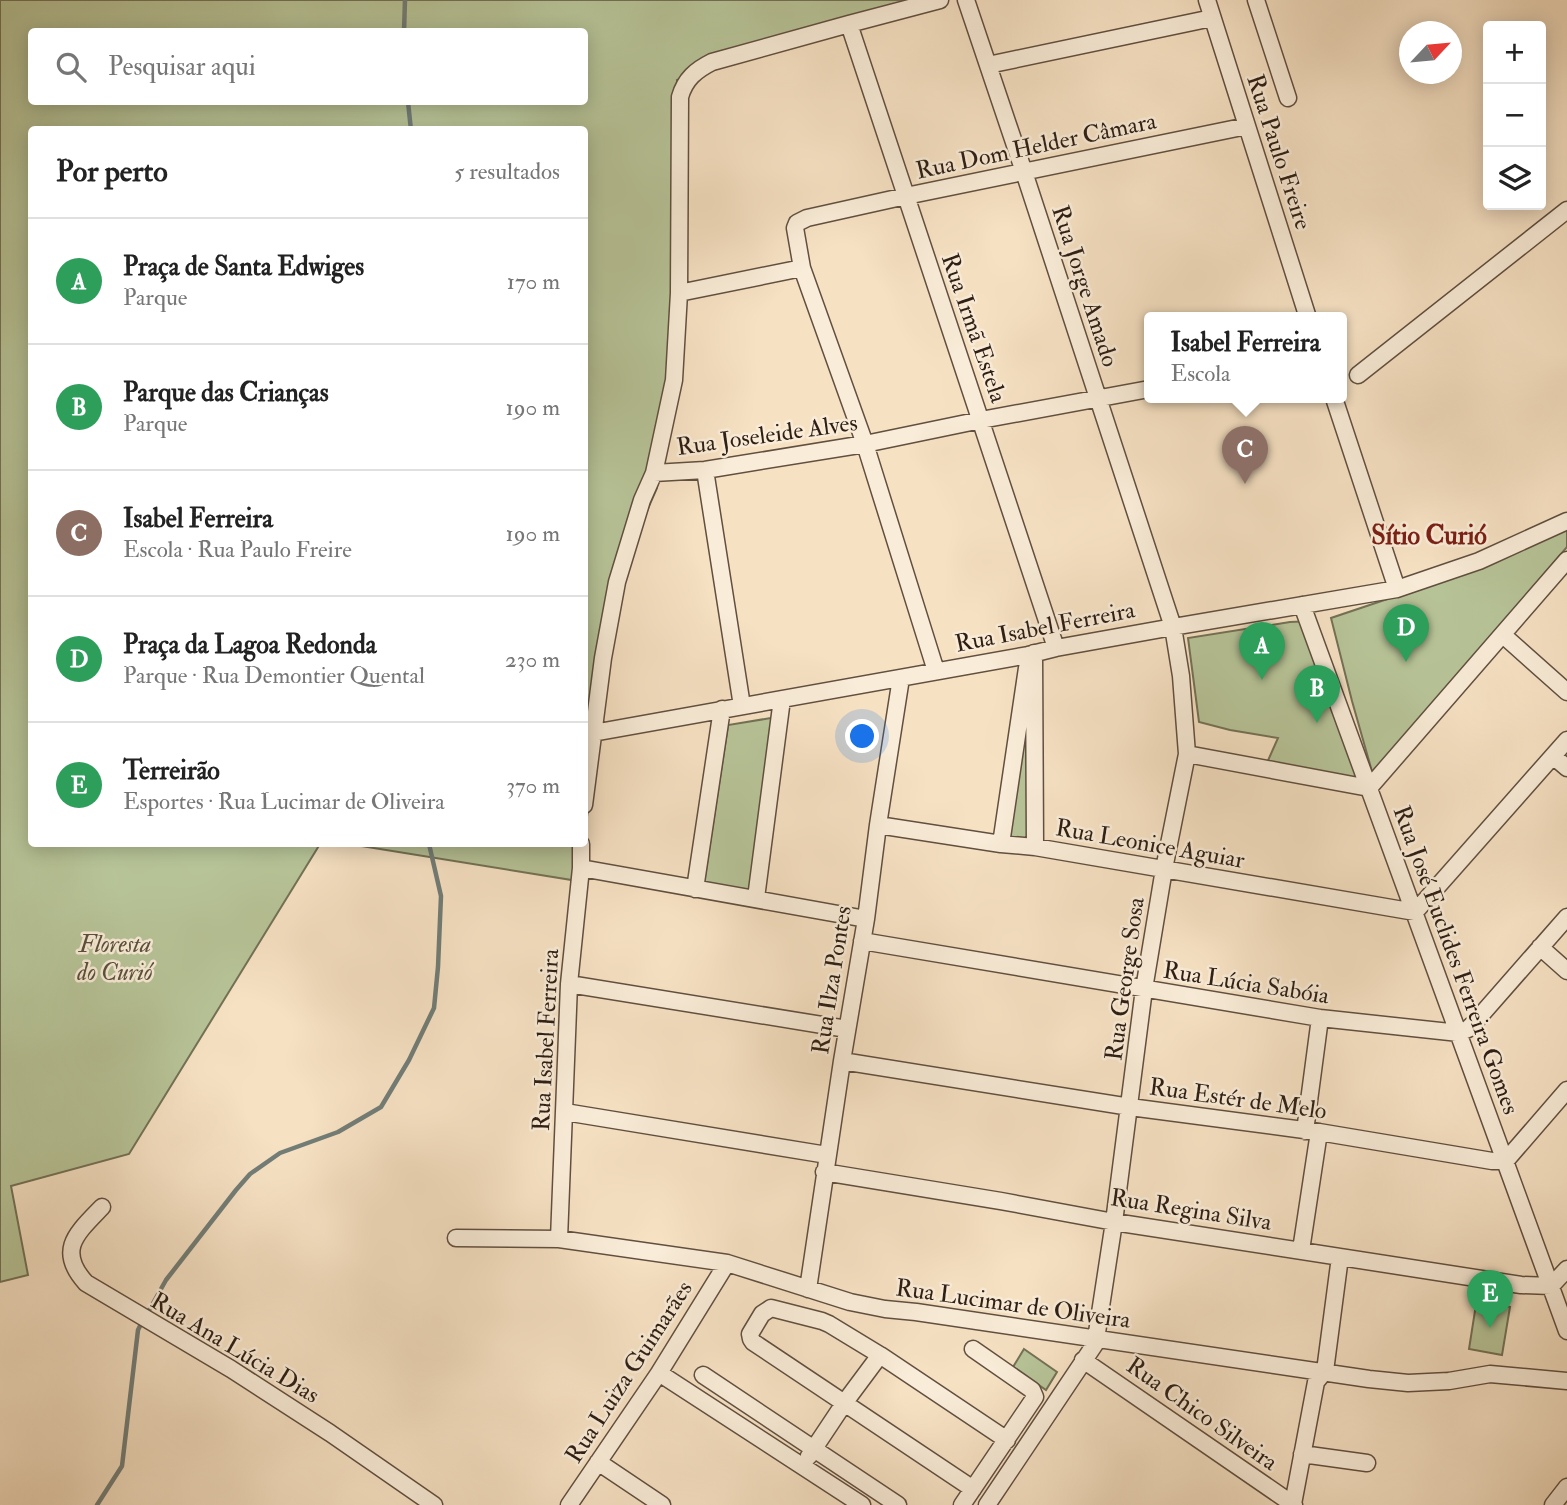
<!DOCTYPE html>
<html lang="pt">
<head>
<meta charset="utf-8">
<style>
	:root { --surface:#fff; --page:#f2f2f2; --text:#222; --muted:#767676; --line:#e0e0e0; --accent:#1a73e8 }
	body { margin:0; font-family:"IM FELL Double Pica",serif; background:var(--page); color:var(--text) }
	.controls { position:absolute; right:21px; top:21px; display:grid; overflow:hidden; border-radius:7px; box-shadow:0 4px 18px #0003 }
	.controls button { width:63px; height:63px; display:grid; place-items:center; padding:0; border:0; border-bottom:2px solid var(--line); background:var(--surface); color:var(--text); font:35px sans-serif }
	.compass { position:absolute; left:1399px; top:21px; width:63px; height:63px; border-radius:50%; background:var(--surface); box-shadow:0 4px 18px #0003; rotate:64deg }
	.you { position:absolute; left:863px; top:737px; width:24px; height:24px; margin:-18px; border:5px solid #fff; border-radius:50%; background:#1a73e8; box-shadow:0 0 0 10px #1a73e833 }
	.badge { display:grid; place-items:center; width:46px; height:46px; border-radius:50%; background:var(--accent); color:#fff; font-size:23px; font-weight:700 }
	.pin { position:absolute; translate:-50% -58px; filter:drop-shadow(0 2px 4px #0008) }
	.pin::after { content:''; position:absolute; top:37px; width:24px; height:21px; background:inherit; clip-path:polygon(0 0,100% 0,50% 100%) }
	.popup { position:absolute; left:1144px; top:312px; width:203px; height:91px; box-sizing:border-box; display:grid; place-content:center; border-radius:7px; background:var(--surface); filter:drop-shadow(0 2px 5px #0005); font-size:23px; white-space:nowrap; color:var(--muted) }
	.popup b { font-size:26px; color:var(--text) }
	.popup::after { content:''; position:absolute; left:50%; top:100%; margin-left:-14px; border:14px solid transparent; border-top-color:var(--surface) }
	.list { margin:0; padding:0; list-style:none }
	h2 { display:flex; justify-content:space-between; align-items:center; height:91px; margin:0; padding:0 28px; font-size:30px }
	h2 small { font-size:23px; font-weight:400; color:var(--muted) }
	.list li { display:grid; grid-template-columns:46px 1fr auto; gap:21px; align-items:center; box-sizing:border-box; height:126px; padding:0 28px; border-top:2px solid var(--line) }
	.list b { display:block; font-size:26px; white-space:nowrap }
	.list p { margin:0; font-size:23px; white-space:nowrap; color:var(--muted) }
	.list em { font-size:23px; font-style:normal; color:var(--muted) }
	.icon { flex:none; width:38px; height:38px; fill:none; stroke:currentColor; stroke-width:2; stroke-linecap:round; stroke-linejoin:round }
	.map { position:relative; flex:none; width:1567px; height:1505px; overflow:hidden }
	.search { position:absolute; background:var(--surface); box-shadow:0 4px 18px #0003; left:28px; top:28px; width:560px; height:77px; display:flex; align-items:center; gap:18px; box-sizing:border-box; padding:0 24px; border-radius:7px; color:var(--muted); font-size:26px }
	.panel { position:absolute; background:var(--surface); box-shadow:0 4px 18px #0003; left:28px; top:126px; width:560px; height:721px; border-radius:7px }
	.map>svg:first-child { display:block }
	.green { fill:#b7c498; stroke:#737156; stroke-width:2; fill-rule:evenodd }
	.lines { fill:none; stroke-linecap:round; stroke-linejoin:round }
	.stream { stroke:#727d77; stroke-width:4.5 }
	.minor-casing { stroke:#614f40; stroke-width:19 }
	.minor { stroke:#f9ecd8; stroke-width:16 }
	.labels { text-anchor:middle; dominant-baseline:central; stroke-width:5; stroke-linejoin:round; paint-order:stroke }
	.street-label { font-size:24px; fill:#2f1e14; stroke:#f9ecd8 }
	.park-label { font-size:24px; font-style:italic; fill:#58503c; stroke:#f9ecd8 }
	.neighbourhood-label { font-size:26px; font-weight:bold; fill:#7a1f14; stroke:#f9ecd8 }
</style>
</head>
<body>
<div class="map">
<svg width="1567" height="1505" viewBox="0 0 1567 1505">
	<rect width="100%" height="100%" fill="#f6e1c3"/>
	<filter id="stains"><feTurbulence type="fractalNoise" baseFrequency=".00286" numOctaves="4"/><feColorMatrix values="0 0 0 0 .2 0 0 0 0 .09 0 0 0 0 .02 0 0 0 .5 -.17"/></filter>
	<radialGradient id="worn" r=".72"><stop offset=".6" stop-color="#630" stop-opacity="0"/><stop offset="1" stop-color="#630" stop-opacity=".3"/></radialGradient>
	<path class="green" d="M0,0h933l-256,80 1,249 -21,159 -38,87 -34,257 -1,-702h-552v714h288l-191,310 -118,32 17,89 -28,7zM32,32h552v70h-552z
		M1567,525v22l-194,228 -21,-74 -21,-83 122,-41z
		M1313,621l50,161 -97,-17 12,-27 -48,-8 -31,-8 -11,-84 102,-16z
		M1028,683l2,156 -23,-3z
		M777,717l-25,173 -48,-7 24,-158z
		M349,844h234l-5,37z
		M1477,1298l33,9 -8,48 -33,-6z
		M1024,1349l33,23 -11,18 -33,-23z"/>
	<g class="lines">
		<path class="stream" d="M404,32l1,-32
			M408,102l3,28
			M147,1314l19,-34 70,-90 14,-16 30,-21 58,-21 43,-25 28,-47 25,-52 4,-41 3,-71 -12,-52
			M97,1505l25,-39 16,-136 4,-8"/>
		<g class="minor-casing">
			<path id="minor" d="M966,0l58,172 149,455 8,49 6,78 -23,115 -20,120 -30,233 -18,117 -1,5 -108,161
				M1207,0l101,318
				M1256,0l32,98
				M849,24l207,624
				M988,65l224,-47
				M679,293l123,-25
				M1358,375l209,-165
				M1334,398l63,191
				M705,470l37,236
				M654,473l51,-3 160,-26 116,-24 168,-31
				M1302,605l265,726
				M1503,635l64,57
				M1034,653l1,194
				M936,671l-71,-227 -63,-176 -7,-40 2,-5 10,-5 99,-22 341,-70
				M593,733l435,-78 28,-7 117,-21 224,-38 82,-28 88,-40
				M1187,754l182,34 198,-228
				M1553,756l14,12
				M584,805l19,-147 14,-76 25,-82 12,-27 20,-93 5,-87 1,-196c5,-18 16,-27 32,-35l137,-38 91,-24
				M878,825l123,19 34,3 380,65 152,-172
				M1001,844l26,-176
				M581,868l285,51
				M695,889l27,-180
				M756,898l26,-199
				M862,941l458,77 139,15 9,-4 6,-6 93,-106
				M1540,947l27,24
				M569,984l278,45
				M842,1061l288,46 189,25 173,29h13l4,-4 58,-67
				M565,1112l262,43
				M1305,1131l15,-113
				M824,1172l177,29 113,21 407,63 30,1 16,-17
				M102,1207c-25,26 -46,43 -16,76l145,86 99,64 104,72
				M456,1238l103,1 168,24 123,39 35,7 31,3 453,67 39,4 41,-2 41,-7 77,7
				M559,1239l10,-255 12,-116v-24
				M1301,1250l18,-118
				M808,1289l34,-228 24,-142 12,-94 23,-147
				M1083,1360l211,145
				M659,1373l203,132
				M703,1375l195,130
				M1302,1454l65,9
				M809,1456l36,-54 35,-47
				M598,1462l64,43
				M973,1489l-220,-147 -2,-3 -1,-5 12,-20 9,-6 51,13 7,3 51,31 127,85
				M1293,1504l23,-122 9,-11 15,-114
				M569,1505l90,-132 68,-110
				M962,1505l73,-108 -3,-7 -59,-41
				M1553,1505l14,-18"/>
		</g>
		<use href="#minor" class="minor"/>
	</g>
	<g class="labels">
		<g class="street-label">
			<text transform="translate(1036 146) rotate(-12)">Rua Dom Helder Câmara</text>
			<text transform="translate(1279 152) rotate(72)">Rua Paulo Freire</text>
			<text transform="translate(1085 286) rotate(72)">Rua Jorge Amado</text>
			<text transform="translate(974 328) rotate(71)">Rua Irmã Estela</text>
			<text transform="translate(767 435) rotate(-8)">Rua Joseleide Alves</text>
			<text transform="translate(1045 627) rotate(-11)">Rua Isabel Ferreira</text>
			<text transform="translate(1150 844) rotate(10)">Rua Leonice Aguiar</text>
			<text transform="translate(1456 960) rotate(70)">Rua José Euclides Ferreira Gomes</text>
			<text transform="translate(1125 979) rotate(-82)">Rua George Sosa</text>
			<text transform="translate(832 980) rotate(-81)">Rua Ilza Pontes</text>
			<text transform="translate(1246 983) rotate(9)">Rua Lúcia Sabóia</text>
			<text transform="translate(546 1040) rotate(-87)">Rua Isabel Ferreira</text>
			<text transform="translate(1238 1099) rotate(8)">Rua Estér de Melo</text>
			<text transform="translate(1191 1210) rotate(9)">Rua Regina Silva</text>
			<text transform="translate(1013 1304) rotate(8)">Rua Lucimar de Oliveira</text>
			<text transform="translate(235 1348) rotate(31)">Rua Ana Lúcia Dias</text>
			<text transform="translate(629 1372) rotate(-57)">Rua Luiza Guimarães</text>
			<text transform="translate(1202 1414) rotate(35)">Rua Chico Silveira</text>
		</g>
		<g class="park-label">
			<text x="115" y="944">Floresta<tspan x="115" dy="28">do Curió</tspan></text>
		</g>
		<g class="neighbourhood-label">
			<text x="1429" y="536">Sítio Curió</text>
		</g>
	</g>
	<rect width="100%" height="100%" filter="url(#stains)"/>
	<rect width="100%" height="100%" fill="url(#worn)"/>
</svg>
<div class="controls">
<button>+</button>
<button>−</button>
<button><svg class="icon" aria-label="layers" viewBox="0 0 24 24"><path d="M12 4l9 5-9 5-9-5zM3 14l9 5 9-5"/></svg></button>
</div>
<svg class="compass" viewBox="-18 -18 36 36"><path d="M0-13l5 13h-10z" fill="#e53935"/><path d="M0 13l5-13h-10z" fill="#767676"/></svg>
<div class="you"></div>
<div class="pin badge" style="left:1262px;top:680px;background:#2e9e5b">A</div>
<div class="pin badge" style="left:1317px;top:723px;background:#2e9e5b">B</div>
<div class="pin badge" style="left:1245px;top:484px;background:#8d6e63">C</div>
<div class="popup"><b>Isabel Ferreira</b>Escola</div>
<div class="pin badge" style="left:1406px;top:662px;background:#2e9e5b">D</div>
<div class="pin badge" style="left:1490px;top:1328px;background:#2e9e5b">E</div>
<div class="search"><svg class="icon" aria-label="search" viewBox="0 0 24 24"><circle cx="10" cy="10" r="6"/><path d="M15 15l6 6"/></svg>Pesquisar aqui</div>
<section class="panel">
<h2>Por perto<small>5 resultados</small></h2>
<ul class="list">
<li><span class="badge" style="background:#2e9e5b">A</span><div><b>Praça de Santa Edwiges</b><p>Parque</p></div><em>170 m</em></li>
<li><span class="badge" style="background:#2e9e5b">B</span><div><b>Parque das Crianças</b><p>Parque</p></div><em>190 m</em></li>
<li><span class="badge" style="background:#8d6e63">C</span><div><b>Isabel Ferreira</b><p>Escola · Rua Paulo Freire</p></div><em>190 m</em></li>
<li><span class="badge" style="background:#2e9e5b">D</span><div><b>Praça da Lagoa Redonda</b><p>Parque · Rua Demontier Quental</p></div><em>230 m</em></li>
<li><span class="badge" style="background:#2e9e5b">E</span><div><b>Terreirão</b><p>Esportes · Rua Lucimar de Oliveira</p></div><em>370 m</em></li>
</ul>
</section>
</div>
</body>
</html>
